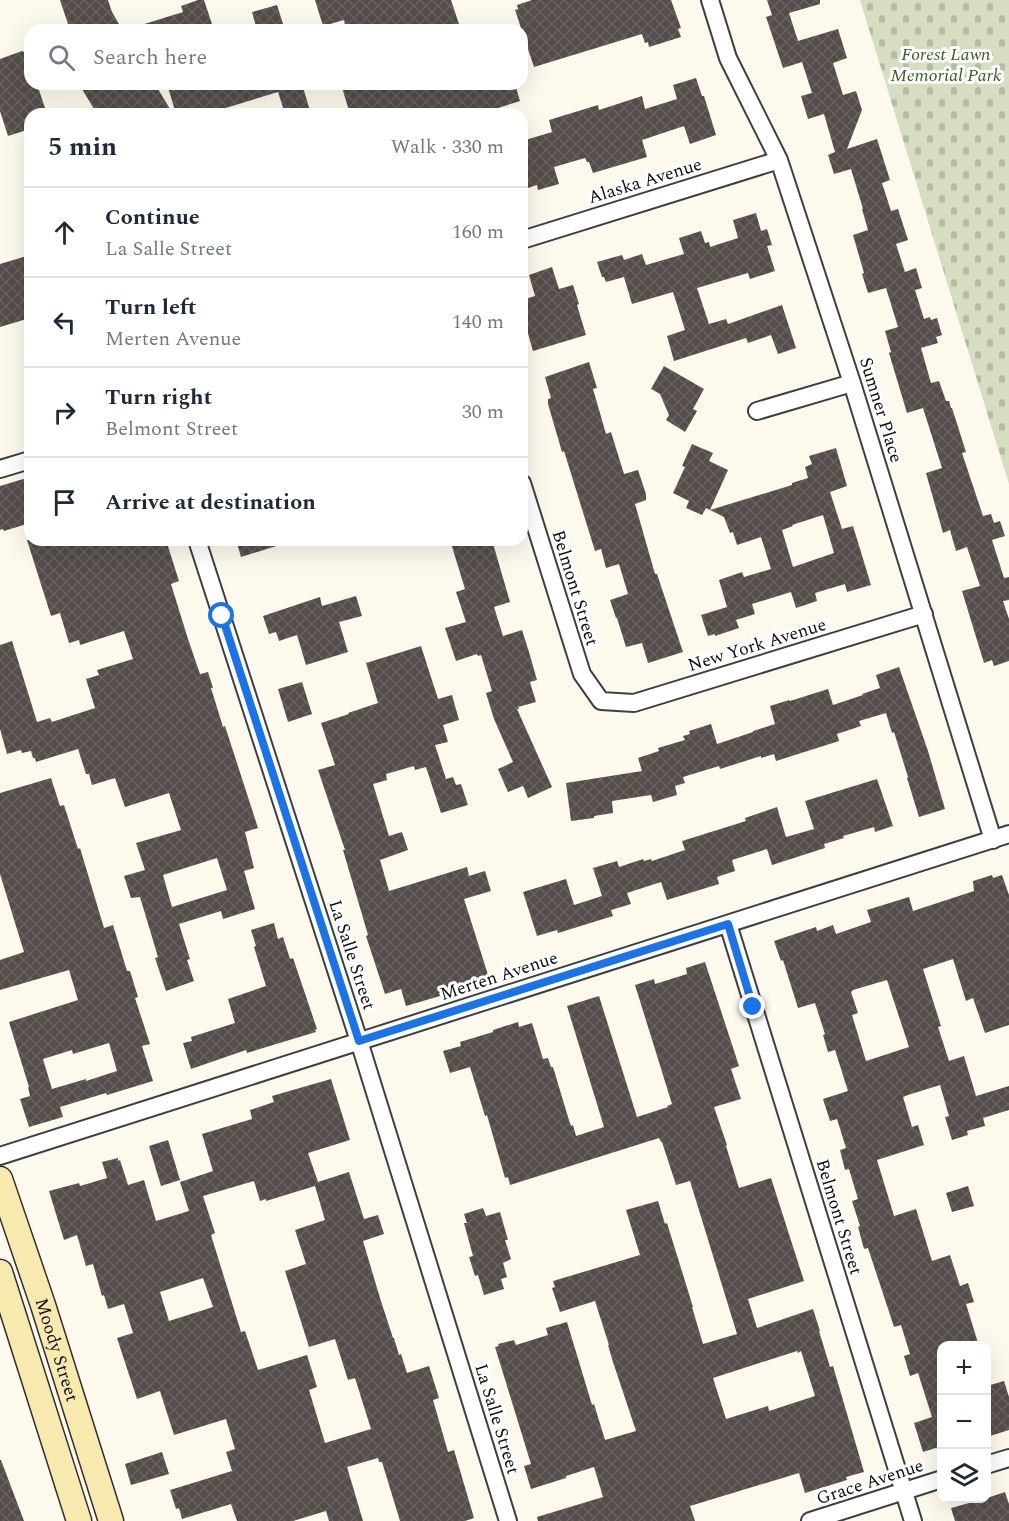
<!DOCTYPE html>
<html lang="en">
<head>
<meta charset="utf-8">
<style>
	:root { --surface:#fff; --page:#f6f6f7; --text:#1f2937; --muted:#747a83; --line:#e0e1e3 }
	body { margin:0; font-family:Spectral,serif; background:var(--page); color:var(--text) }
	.controls { position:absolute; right:18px; bottom:18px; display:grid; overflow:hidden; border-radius:12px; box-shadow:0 6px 24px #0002 }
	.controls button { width:54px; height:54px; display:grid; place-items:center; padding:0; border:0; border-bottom:2px solid var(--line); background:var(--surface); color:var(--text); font:30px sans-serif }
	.stop { position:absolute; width:18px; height:18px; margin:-14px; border:4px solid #1a73e8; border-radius:50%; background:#fff }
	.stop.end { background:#1a73e8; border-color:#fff; box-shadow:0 2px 6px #0008 }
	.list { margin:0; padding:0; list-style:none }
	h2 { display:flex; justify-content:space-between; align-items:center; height:78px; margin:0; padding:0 24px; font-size:26px }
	h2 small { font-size:20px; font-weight:400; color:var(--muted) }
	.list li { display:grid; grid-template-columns:39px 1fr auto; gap:18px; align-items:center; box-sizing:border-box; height:90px; padding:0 24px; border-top:2px solid var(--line) }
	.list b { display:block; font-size:22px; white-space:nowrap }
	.list p { margin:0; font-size:20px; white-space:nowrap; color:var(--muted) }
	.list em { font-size:20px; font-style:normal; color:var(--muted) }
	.icon { flex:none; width:33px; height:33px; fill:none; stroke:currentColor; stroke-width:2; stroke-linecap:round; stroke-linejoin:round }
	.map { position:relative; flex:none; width:1009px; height:1521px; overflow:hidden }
	.search { position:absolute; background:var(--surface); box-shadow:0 6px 24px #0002; left:24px; top:24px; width:504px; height:66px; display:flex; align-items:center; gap:15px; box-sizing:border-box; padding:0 21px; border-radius:18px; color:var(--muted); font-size:22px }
	.panel { position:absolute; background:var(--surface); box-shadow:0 6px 24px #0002; left:24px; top:108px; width:504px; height:438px; border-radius:18px }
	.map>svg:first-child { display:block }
	.cemetery { fill:url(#cemetery-stones) }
	.building { fill:url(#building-cross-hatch); fill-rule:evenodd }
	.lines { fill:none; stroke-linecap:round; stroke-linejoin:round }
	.street-casing { stroke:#3f3f3f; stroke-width:20 }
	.secondary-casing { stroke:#2e2e2e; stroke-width:27 }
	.street { stroke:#fff; stroke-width:16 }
	.secondary { stroke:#f8e9ae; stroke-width:24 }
	.route { stroke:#1a73e8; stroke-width:8 }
	.labels { text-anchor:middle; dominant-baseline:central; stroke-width:6; stroke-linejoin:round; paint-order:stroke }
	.park-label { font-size:18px; font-style:italic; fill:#345e23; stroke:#fff }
	.street-label { font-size:18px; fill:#0c0c0c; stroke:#fff }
</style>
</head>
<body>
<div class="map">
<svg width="1009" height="1521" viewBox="0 0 1009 1521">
	<defs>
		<pattern id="cemetery-stones" width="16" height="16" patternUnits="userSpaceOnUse" patternTransform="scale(1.5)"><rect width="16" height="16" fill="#d6ddc0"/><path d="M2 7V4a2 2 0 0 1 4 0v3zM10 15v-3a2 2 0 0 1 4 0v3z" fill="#b6bca4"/></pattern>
		<pattern id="building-cross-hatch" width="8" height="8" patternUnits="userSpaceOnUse" patternTransform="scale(1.5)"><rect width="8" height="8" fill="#544d4a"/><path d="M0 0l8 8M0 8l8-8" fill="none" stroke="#686260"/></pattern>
	</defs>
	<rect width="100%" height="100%" fill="#fdf9ed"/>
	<path class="cemetery" d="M860,0h149v484z"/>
	<path class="building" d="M60,0h48l4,12 7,12 -10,6h-39z
		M198,0h6l8,24 -3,1 2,5h-73v-4l45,-14 -2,-6z
		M315,0h136l10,30h-115l-2,-10 -21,6z
		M532,0h139l10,28 -3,1 3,8 -32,10 -1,-5 -3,1 -3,-9 -108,33 -19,-57 3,-1 -1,-4z
		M767,0h53v4l-31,9 9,28 40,-12 9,29 -14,5 10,32 13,-4 6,19 -15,39 30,-10 13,41 -8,3 9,28 7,-2 10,31 -12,4 9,28 11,-4 6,20 -7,2 9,29 6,-2 1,3 6,-2 5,17 -6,2 2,6 -17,5 10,35 8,-2 7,20h3l2,7h1l14,44 -4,1 21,63 8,-2 3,9 6,-2 5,15 -13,4 12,38 5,-1v23l-6,1 6,18v42l-15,5 -2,-6 -8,3 -22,-72 18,-5 -13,-39 -11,4 -6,-21 -7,3 -17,-60 16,-5 -19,-60 -16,5 -18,-60 2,-1 -6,-21 13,-4 -12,-39 -18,5 -6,-19 2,-1 -11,-38 15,-5 -6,-21h1l-12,-40 -17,5 -6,-19 7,-3 -11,-38 -16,5 -7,-23 11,-3 -10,-31 -19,6 -17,-51 6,-2z
		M277,5l8,25h-28l-5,-18z
		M22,51l6,3 2,6v24h7l10,30h-17v15l-22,7 -8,-25v-52z
		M696,78l6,18h2l12,39 -26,9 -6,-18 -42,14 5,17 -54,16 -4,-11h-2l-2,-4 -31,9 5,17 -21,6 -1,-5 -15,5v-49l30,-9 -3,-12 49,-15 1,5 43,-14 3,13 32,-10 -4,-14z
		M79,84h76l18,30h-76z
		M167,84h135l9,30h-26l-7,-22 -72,22h-30z
		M341,84h174l5,17 -41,13h-129z
		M756,213l5,18 6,-2 5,16 -5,1 8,25 -25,8 -2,-6 -51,15 12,36 17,-5 2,5 54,-19 14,43 -18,6 -7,-19 -23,8 -2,-5 -72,23 -7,-25 18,-6 -12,-38 -41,12 -8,-27 -18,5 -2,-5h-2l-5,-15 25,-7 2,5 18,-6 4,11 38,-11 -5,-16 22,-7 4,12 4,-1 1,5 28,-9 -5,-18z
		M30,255v63l-30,9v-63z
		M552,267l7,22 14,-4 6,19 -2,1 9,30 -53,16 -8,-28 -3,1v-24l13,-4 -6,-21z
		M589,362l8,26 -4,1 13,45 5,-2 13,42 14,-4 8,24v6l-11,4 20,70h2l26,78 -35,11 -6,-20 -16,4 -9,-29h-1l-6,-18 18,-6 -9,-30 -13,4 -5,-19 -6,2 -31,-100 -2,1 -14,-48v-5l3,-1 -6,-21z
		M664,366l40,23 -11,20 4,2 -12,21 -19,-12 3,-5 -9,-21 -9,-5z
		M692,444l21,9 -4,8 19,9 -18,40 82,-25v-2l16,-5 -3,-11 7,-3 -3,-8 27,-8 11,38 -17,6 12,37 11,-3 18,59 -24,7 -2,-8 -30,9 2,8 -21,7 -5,-16 -39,12 3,10 -19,6 3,8 -24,8v-2l-7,2 -7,-21 26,-8 -8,-27 23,-8 2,5 27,-8 -10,-32 -24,8 -4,-13 -3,1 -6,-16 -18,-9 -4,7 -16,-7 3,-7 -16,-8 12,-26 -3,-1zM823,515l11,38 -41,14 -11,-37 11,-4 -1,-1z
		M30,477v46l-26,8 -1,-2 -3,1v-44z
		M27,540h139l13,41 -8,3 17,55 12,35 8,-2 5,16h-2l12,39 2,-1 33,102 -13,4 9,36 -10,3 11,38 -32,10 -2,-8 -42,13 11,35 -3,1 7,21 -28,10 -11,-33 3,-1 -18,-60 -9,1 -7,-22 21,-6 -9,-27 45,-13 -12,-37 -44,14 -10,-29 -23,7 -3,-11h-3l-8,-25 -42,13 -1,-4h-2l-2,-7 -9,2 -1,-3 -14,4 -7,-25v-84l12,-4 25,81 13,-4 2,4 43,-14 -9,-29 13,-4 -2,-5 36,-11 -9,-28 -44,14 -1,-5 -10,3 -9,-30 -9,3zM217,858l10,32 -55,17 -9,-32z
		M236,540h49l1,3 -45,14z
		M450,540h42l18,62 -16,5 9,29 19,-6 7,22 8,28 -7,2 6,20 -18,5 1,2h-2l35,78 -24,11 -5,-12 -15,6 -10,-23 15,-7 -19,-43 -8,-26 6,-2 -11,-36 -3,1 -1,-2 -21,7 -11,-33 21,-6 -10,-30 9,-3z
		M356,596l6,20 -23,6 9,30 -42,13 -9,-30 -18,6 -3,-9 -7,2 -6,-18 57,-19 2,9z
		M421,646l17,53 14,-4 7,25 -16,5 5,17 -13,3 11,34 7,-2 3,8 5,-1 7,21 -27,8 -15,-46 -11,3 -1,-4 -28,8 1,6 -14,4 16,52 13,-4 6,18 -28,10 9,31 78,-24 2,9 16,-5 6,20 -27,8 25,79 -50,15 1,3 -34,10 -5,-17 -16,5 -19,-58 2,-1 -25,-85h2l-27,-80 17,-5 -14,-42 28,-9 -1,-1 30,-10 -12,-40z
		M899,667l29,84 17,58 -26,8 -12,-39 1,-1 -14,-45 -2,1 -6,-20 -27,8 2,5 -24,8 2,7 -63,20 -2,-7 -13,4v-2l-41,13 -1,-3 -36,11 2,6 -10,3 2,9 -24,7 -2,-7 -39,6 1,12 -19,3v2l-23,3 -5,-38 76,-12 -4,-13 21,-7 -1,-3 27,-8 -2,-4 7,-2 -1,-3 22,-7 6,20 36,-12v-1l22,-7 -5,-18 19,-6 1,1 38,-12 5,16 30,-10 -1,-1 18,-6 -4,-13z
		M302,682l10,32 -24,8 -10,-33z
		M51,778l9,28 4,-1 14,44 2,-1 24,80 9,-3 14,46h3l8,26 -3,1 15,46 -8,2 11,35 -46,14 -1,-2 -46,14 3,10 -34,10 -9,-28 10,-3 -2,-9h1l-20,-65 69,-22 -9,-30 -69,20v-30l24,-8 -24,-78v-81zM109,1043l8,28 -31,10v-2l-34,10 -9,-30 29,-9 1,4z
		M877,779l16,47 -18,6 -1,-5 -31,9 1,2 -20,6 1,4 -53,17 -5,-16 -35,11 3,11 -18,6 2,7 -52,16 -6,-18 -34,11 4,11 -20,6 2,6 -55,17 -1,-3 -20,6 -14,-44 43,-13 8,26 28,-9 -9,-28 24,-7 2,6 24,-8 1,2 7,-2 1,2 33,-11 -3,-9 64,-20 -1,-3 32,-11 9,30 28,-8 -9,-28z
		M992,875l1,3 9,-3 7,20v130l-24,8 -12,-35 -7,3 -13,-42 -30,10 18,57 -3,1 11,34 15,-5 12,40 33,-10v24l-26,8 2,8 -18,5 1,4 -16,5 -7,-23 4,-1 -9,-31 -32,10 -5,2 9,30 6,-2 6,20 -47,15 17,56 22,-7 16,52 18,-6 10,31 8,-3 6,19 -8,2 13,42h-37v100l-19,6 -9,-29 18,-6 -14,-44 -8,3 -6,-20 6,-2 -9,-29 -7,2 -26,-79 -4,1 -6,-22 2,-1 -8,-25 6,-2 -9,-30 -4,1 -5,-20 6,-2 -9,-29 -7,2 -7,-22 25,-8 -13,-41 -7,2 -5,-17 2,-1 -10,-31 -17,5 -15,-48 -2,1 -7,-20 42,-14 1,4 16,-6 3,9 35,-12 -4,-12 42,-13 4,14 61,-20 -1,-10zM887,980l22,67 -43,14 -14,-46 6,-2 -7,-21 2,-2z
		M274,923l4,16 5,-2 7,22 3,-1 24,71 -2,1 1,2 -69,21 -1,-3 -55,19 -8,-26 9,-2 -1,-4 44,-14 -7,-24 38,-13 -12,-39 2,-1 -5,-16z
		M705,962l34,104 -8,3 10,30 -27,8 13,38 -1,1 13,42 32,-10 33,103 -56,18 9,29 56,-19 7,22h-1l11,36 3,-1 31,106 -18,5 1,3 -42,13 -6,-20 -109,33 5,15h-157l-1,-4 66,-20 -9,-30 -28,9v2l-35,11 -7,-23 7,-2 -36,-117 4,-1 -1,-2 16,-4 2,5 32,-10 -2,-7 21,-6 25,83 2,-1 11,36 31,-9 -23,-69 -5,-17h1l-14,-44 -35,11 -8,-24 3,-1 -2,-6 87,-26 -14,-45 32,-9 7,23 2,-1 26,84h-1l11,37 34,-10 -47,-153 -14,4 -14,-43h-1l-2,-4 -149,47 -2,-8 -3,1 -18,-63 -2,1 -15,-49 -20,6 -7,-22 18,-5 -1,-4 33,-10v-2l25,-8 1,5 13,-4 11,36 5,-1 3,9h2l15,50 3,9 2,-1 3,11 28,-9 -37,-121 32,-10 38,121 31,-10 -1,-1 5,-2 -37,-119 19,-6 1,5 32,-10 -1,-6zM797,1351l1,2 3,-2 14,45 -46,15 -1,-5 -42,13 -13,-41z
		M331,1079l19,61 -42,13 10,29 31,-10 15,47 14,-4 6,19 -21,7 17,57 13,40h1l5,17 2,-1 6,19 22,-7 10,32 -6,2 15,52 6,-2 20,68 -9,3h-65l-18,-59h-3l-1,-4 -31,9 16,54h-34l-3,-10 -33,10h-56l-6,-17 -49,15 -3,-11 -3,1 -6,-19 62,-19 -6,-19 9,-3 -9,-30 -52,16 -14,-44 -23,8 -20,-61 16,-5 -9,-29 -16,5 -4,-14 -2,1 -9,-32 -7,2 -9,-31 -13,5 -15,-49 30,-8 1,3 27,-8 -5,-16 16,-4v3l2,-1 8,25 16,-5 12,41 33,-10 -9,-29 33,-11 -11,-37 50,-15 -2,-9 24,-8 -2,-6zM254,1181l6,20 6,-2v2l49,-15 10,34 -30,10 11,34 -21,7 24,76 26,-8 13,41 7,-2 16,51 -46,14 -16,-53 8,-3 -10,-32 -49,15 -13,-39 -4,1 -30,-97 4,-2 -12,-37zM203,1278l10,29 -44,14 -9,-29z
		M168,1140l12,40 -19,6 -12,-40z
		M968,1186l6,20 -22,6 -6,-19z
		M483,1208l3,8 14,-4 8,28h-3l6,19 -8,4 4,14 -6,2 3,10 -20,6 -6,-20 -3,1 -6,-19 4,-1 -9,-33h3l-3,-9z
		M1004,1381l5,16v33l-19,6 -3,-12v-38z
		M162,1452l7,22 -38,11 -6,-21z
		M0,1460h1l23,61h-24z
		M1005,1492l4,12v17h-54l-4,-13 36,-10z"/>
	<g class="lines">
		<g class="street-casing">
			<path id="street" d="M710,0l18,58 51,102 73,223 141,457
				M522,240l257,-80
				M757,411l95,-28
				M0,469l30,-9
				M522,483l60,191 19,27 33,2 290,-89
				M197,540l162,501 149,480
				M728,924l185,597
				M0,1156l1009,-322
				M986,1465l23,-7
				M810,1521l132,-42"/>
		</g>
		<g class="secondary-casing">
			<g id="secondary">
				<path id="s1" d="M0,1179l43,126 68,216"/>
				<path d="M0,1272l79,249"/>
			</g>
		</g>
		<use href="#street" class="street"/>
		<use href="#secondary" class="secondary"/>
	</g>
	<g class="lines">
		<path class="route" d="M222,616l137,425 369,-117 25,83"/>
	</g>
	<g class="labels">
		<g class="park-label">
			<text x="946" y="54">Forest Lawn<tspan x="946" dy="21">Memorial Park</tspan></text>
		</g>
		<g class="street-label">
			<text transform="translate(645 181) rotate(-17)">Alaska Avenue</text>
			<text transform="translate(881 410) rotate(73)">Sumner Place</text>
			<text transform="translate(575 588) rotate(73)">Belmont Street</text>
			<text transform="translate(757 645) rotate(-17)">New York Avenue</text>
			<text transform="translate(352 955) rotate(72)">La Salle Street</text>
			<text transform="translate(499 976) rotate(-18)">Merten Avenue</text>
			<text transform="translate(839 1217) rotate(73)">Belmont Street</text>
			<text stroke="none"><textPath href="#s1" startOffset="180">Moody Street</textPath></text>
			<text transform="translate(497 1419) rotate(73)">La Salle Street</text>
			<text transform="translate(870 1482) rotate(-18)">Grace Avenue</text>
		</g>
	</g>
</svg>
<div class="controls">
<button>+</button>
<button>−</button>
<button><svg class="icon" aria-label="layers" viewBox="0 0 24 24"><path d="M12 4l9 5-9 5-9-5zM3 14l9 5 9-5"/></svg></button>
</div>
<div class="stop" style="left:222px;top:616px"></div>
<div class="stop end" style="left:753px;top:1007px"></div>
<div class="search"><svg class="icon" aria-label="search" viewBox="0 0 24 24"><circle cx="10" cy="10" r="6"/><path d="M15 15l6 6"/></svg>Search here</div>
<section class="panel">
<h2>5 min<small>Walk · 330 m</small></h2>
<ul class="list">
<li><svg class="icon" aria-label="ahead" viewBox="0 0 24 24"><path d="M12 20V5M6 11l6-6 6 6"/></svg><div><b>Continue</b><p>La Salle Street</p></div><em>160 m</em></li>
<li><svg class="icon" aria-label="left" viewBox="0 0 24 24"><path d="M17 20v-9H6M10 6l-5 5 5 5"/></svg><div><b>Turn left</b><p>Merten Avenue</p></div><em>140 m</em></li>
<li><svg class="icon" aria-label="right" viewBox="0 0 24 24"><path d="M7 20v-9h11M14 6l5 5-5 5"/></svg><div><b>Turn right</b><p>Belmont Street</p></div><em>30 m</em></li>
<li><svg class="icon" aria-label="arrive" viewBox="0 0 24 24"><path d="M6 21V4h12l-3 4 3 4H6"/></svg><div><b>Arrive at destination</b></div></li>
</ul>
</section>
</div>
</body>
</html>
